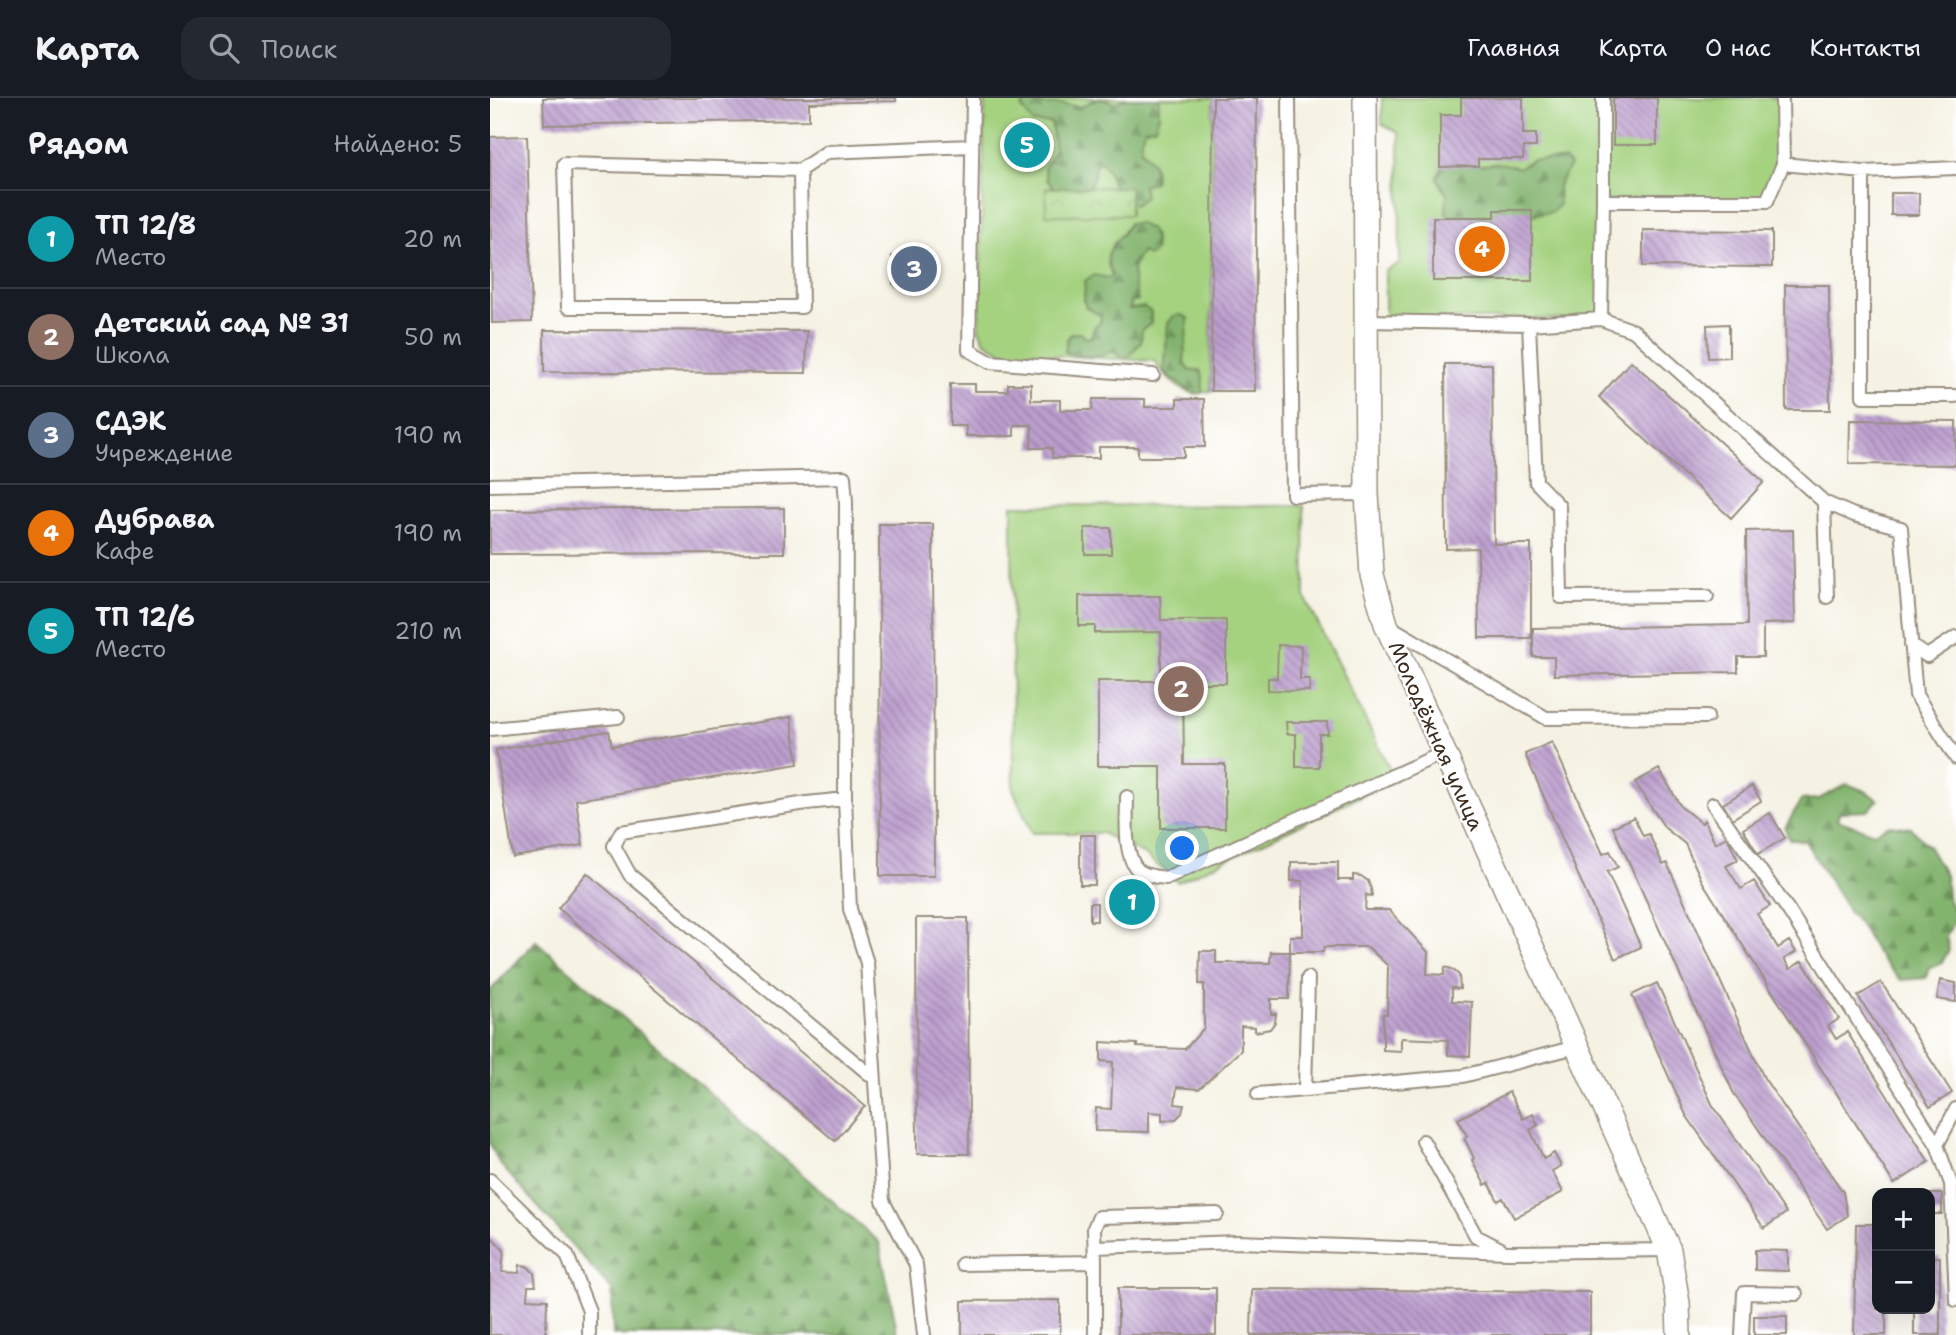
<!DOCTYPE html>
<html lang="ru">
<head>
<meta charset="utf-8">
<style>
	:root { --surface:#171b24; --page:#242831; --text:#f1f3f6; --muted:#9ea1a6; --line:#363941; --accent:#d690ce }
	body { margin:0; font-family:"Shantell Sans",sans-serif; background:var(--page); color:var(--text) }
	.controls { position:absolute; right:21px; bottom:21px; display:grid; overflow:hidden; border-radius:14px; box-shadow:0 7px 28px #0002 }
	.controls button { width:63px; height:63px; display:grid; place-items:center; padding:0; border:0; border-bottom:2px solid var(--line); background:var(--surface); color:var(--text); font:35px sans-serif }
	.you { position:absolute; left:693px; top:751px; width:24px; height:24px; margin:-18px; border:5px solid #fff; border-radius:50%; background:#1a73e8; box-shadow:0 0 0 10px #1a73e833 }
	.badge { display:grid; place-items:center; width:46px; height:46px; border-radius:50%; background:var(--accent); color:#fff; font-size:23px; font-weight:700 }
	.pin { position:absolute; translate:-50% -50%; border:4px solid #fff; box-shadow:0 2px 7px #0006 }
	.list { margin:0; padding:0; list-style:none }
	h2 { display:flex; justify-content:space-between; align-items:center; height:91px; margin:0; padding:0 28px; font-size:30px }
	h2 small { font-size:23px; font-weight:400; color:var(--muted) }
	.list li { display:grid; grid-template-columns:46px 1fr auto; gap:21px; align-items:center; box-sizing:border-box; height:98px; padding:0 28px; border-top:2px solid var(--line) }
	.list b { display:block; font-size:26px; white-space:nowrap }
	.list p { margin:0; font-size:23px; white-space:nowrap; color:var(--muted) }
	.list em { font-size:23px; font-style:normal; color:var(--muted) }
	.icon { flex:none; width:38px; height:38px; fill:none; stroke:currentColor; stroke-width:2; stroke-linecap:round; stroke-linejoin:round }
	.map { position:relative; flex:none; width:1466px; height:1237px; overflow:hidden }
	header { display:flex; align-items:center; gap:42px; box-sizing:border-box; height:98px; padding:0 35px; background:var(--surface); border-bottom:2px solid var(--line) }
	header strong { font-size:33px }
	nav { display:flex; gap:38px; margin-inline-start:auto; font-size:24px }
	.search { width:490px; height:63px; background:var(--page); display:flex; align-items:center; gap:18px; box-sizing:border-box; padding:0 24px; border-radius:21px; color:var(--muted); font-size:26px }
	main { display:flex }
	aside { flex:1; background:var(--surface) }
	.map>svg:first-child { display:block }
	.grass { fill:#a4d27f; stroke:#707e4e; stroke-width:2 }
	.forest { fill:url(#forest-firs); stroke:#5f6f46; stroke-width:2 }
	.park { fill:url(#park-crowns); stroke:#707e4e; stroke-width:2 }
	.building { fill:url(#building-back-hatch) }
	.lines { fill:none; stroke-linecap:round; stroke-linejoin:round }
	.service-casing { stroke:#988e80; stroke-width:16 }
	.minor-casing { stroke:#988e80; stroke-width:26 }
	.service { stroke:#fff; stroke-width:12 }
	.minor { stroke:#fff; stroke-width:23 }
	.labels { text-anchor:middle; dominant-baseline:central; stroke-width:5; stroke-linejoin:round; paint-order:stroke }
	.street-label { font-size:21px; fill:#3b2a1e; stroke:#fff }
</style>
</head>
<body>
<header>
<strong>Карта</strong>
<div class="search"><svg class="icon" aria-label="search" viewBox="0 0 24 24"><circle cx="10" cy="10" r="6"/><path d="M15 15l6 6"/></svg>Поиск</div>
<nav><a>Главная</a><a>Карта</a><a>О нас</a><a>Контакты</a></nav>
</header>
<main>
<aside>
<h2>Рядом<small>Найдено: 5</small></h2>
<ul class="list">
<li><span class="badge" style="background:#0f9aa8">1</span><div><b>ТП 12/8</b><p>Место</p></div><em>20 m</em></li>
<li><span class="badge" style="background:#8d6e63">2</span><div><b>Детский сад № 31</b><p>Школа</p></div><em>50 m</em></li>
<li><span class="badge" style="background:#5c6f8a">3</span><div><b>СДЭК</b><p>Учреждение</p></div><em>190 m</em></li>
<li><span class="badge" style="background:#e8710a">4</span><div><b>Дубрава</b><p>Кафе</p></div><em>190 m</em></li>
<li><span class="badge" style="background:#0f9aa8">5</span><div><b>ТП 12/6</b><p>Место</p></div><em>210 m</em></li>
</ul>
</aside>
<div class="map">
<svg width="1466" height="1237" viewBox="0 0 1466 1237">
	<defs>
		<pattern id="forest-firs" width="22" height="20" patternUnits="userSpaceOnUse" patternTransform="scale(1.75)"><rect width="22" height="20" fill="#83b46e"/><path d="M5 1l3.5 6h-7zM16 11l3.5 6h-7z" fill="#6c935a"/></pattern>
		<pattern id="park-crowns" width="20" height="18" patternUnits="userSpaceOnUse" patternTransform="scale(1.75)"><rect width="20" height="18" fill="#a4d27f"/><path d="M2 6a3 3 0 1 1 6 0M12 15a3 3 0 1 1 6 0" fill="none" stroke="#8eb46d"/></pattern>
		<pattern id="building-back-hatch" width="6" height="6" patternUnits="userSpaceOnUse" patternTransform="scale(1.75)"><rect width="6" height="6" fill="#bc9ece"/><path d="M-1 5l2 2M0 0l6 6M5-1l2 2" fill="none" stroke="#9a81a7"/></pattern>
	</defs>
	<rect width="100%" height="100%" fill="#fff"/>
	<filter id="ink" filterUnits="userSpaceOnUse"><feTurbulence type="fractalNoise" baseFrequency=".0143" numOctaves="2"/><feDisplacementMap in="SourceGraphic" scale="14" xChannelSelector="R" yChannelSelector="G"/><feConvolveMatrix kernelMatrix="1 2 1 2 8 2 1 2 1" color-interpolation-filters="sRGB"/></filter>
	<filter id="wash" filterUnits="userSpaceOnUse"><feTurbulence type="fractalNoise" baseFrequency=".00686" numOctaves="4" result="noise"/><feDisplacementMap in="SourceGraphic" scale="28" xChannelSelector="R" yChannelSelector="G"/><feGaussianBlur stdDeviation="1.57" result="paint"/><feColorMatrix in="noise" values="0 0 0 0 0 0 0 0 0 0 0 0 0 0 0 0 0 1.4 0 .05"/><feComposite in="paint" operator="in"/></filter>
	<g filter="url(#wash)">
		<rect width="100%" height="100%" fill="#f5f2e3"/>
		<path class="grass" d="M495,0h228l-2,293c-5,0 -12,3 -17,2 -16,-2 -32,-19 -39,-32l-150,-8 -20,-11 -6,-13z
			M892,0h400l1,66 -16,37h-164l-2,118h-216v-48l15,-8 -1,-130 -17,-9z
			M522,407l292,1 1,91 90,183 -217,102 -33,-27 -43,-22h-70l-19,-44z"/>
		<path class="forest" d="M608,0l17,5 14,-5h28l2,2v15l-4,12 -10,2 -4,10v10c11,11 16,17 13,33l-11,3 2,12 -11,8 -6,-6 -12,-6 -9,-24 -6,-8 -6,4 -1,12 -7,13 -30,1 -10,-11 -3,-11 11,-19 -4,-27h-18l-11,-15 4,-9 17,6 19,-1 19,3z
			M1043,62h32l5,6 -12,19 1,19 -7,8 -58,8 -44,3 -4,-10 1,-18 -10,-17 5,-10c16,-7 22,-1 38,-3 15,-1 23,-4 38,3z
			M639,125h10l12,7 4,10v11l-7,5 -6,-4c-14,14 -9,33 -4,49l-6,1 -3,7 15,-2 7,5v11l-9,7 -1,12 -13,15 -9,-1 -7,-5c-17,9 -30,5 -47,1l2,-13 5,-6h9l6,6 4,-3 4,-10 5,-3 1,-8 -15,-7 -2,-7 1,-20 8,-6 17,3 2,-3c-13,-26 6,-31 17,-52z
			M691,217l7,3 -4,45 6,8 10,-1 3,8 -1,15 -8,1 -30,-21 4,-50 6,-7z
			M1357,686l18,7 13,9 -10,11 -28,1 -3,8 37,13 16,-8 21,3 17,18 17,29 2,20 9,23 -10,18 3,14 -8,14 -12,3 -3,11 -25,2c-10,-10 -19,-19 -26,-30 -9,-13 -13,-27 -25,-36l-45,-73 -16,-2 -4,-11 16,-28 18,-1z
			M46,843l343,301 19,93h-285l-1,-45 -113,-127 -9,-20v-152z"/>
		<path class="park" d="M640,89v28h-84v-27z"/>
		<g id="blocks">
			<path class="building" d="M53,0h353v3l-87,2v17l-265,5z
				M723,0h44l-2,293h-44z
				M971,0h62v36h13v13h-12l-1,12h-45v7l-38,1v-52h21z
				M1123,0h44v47h-44z
				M519,36h36v22l-36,1z
				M37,38l5,186 -40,1 -2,-186z
				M1401,95h28v22h-28z
				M1005,112h37v71h-99v-64h62z
				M1153,132l129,1v36l-129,-1z
				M402,158h34l1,27 -34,1z
				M1295,187h44l1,125h-44z
				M1239,226v33l-21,1 -1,-33z
				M54,232l263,1 -1,42 -262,-1z
				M1141,263l133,121 -33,36 -132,-121z
				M955,266h47l2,180h37v94h-52l-1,-90 -32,1z
				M460,286h25v7h33v-7h23v16h29v10h32l1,-11h52v8h32v-8h27l1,48h-21v10h-46v-10h-39v11h-47v-10h-21l1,-23h-18v11h-48v-10h-16z
				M1360,322l106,1v44l-107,-1z
				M294,410v45l-294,1v-44z
				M389,426h54l1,352h-54z
				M595,430h26v26h-26z
				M1303,432l2,93 -32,1v33h-25v15l-184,3v-18h-21v-29l214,-3 -1,-94z
				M589,498h81l1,24h65v63h-43l1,81h41v64h-64v-62h-63v-85h63v-49l-66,1v-7h-16z
				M788,547l23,1 -1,33h10l-1,12 -41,-1v-12h9z
				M301,619l7,47 -222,36 7,45 -70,12 -17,-107 113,-19 3,15z
				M796,624h41l1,12h-9v33h-23v-33h-9z
				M1062,644l51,112 7,-3 8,16 -11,5 34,75 -26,12 -90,-205z
				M1169,671l22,38 21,16 2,-3 11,23 12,-6 11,23 -12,6 15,23 13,-8 16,25 -13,8 21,34 11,-7 7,11 -12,7 6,10 12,-8 37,58 -11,7 8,13 11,-7 82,130 -35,22 -192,-303 -17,-37 -20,-16 -30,-46z
				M1262,688l9,15 -29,18 -9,-15z
				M1280,715l15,25 -27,16 -15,-25z
				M1144,719l9,19 6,-2 14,31 4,-2 97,215 79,114 4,24 -20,13 -94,-137 -120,-265z
				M590,737h15v50h-15z
				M801,764h47v18h15v-5l8,1 7,5 3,8 1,7 -6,-1 -1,15h24l39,42 -1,22 17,1 1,-8 7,2 7,6 1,14 -8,-1v13l20,1 -2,54 -22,-1v-15l-47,-2v13l-18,-1v-36h4l1,-48 -20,-19h-44l-1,5h-33v-16h13v-55h-12z
				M97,775l278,233 -30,35 -277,-233z
				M633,788h18l-1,33h-17z
				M600,805h7v18h-7z
				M426,820h52l1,236h-52z
				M710,853h16v12h54l1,-11h19l-1,47h-18v15h5l-1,8 -5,7 -15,3v-5l-14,-1v24l-42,39 -22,-2 -2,17 9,1 -2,8 -6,6 -14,2v-8l-13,-1v20l-54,-1 1,-23 15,1 2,-47 -12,-1v-19l36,2v3l48,2 19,-21v-44h-5z
				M1450,882l16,3v19l-19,-3z
				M1391,884l71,111 -22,14 -72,-111z
				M1167,885l55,121 74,109 -22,15 -78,-113 -54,-120z
				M1019,994l14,27 10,-5 5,11 -8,5 14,29 10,-6 7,13 -9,5 11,21 -49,26 -11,-20 -5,3 -9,-18 -4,2 -13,-25 2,-2 -10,-20 3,-2 -9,-17z
				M1440,1096h12v20h-12z
				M1366,1126h21v85h9v26h-32z
				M0,1137l14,15 -2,22 17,1 1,-8 7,1 7,7 2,13h-8l-1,13 20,1 -1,35h-56z
				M1265,1152l33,1v20l-33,-1z
				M1440,1159h10v78h-26v-26h16z
				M628,1190h98v47h-98z
				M762,1191l338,3v43h-339z
				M570,1202v35h-98v-34z
				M1264,1218h33v19h-33z"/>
		</g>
	</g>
	<g filter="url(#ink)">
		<use href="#blocks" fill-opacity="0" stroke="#988e80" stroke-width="2"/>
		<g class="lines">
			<g class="service-casing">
				<path id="service" d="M483,0l-4,252 21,12 163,13
					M799,0l4,397 74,-1
					M1113,0v103
					M1292,0l1,66
					M310,72l2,137h-234l-4,-143 236,6 27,-18 144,-6
					M1373,74v224h92
					M1111,221l33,12 190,171 3,95
					M877,223l162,3 72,-5 2,-118h164l16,-37 80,8 93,-4
					M1039,226l7,158 23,24 2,91 146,-1
					M0,387l354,-8 2,25 -1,297 5,110 17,54 16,238 33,64 8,70
					M1334,404l30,13 47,13 15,167 40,63
					M899,528l157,92 161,-1
					M1421,547l16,11 29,-19
					M0,631l128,-12
					M637,699c0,19 -4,59 11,73 7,6 19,7 28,8l277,-125
					M355,701l-38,4 -186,29 -7,14 16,29 244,203
					M1223,706l76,107 148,234 14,39 5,116
					M815,992l3,-112
					M768,996l205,-18 113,-29
					M933,1043l53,95 25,13
					M1447,1047l19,-36
					M0,1082l77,75 22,56v24
					M605,1149l143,-5 270,10 161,-2
					M605,1164v73
					M472,1166l133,-2 -1,-34 5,-11 118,-3
					M1252,1237l2,-42 52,1"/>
			</g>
			<g class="minor-casing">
				<path id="minor" d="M875,0l2,396 5,81 14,49 283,626 9,53 1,32"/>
			</g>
			<use href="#service" class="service"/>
			<use href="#minor" class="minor"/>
		</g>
	</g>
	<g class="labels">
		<g class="street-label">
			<text transform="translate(946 638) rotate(66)">Молодёжная улица</text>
		</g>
	</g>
</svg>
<div class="controls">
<button>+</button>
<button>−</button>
</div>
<div class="you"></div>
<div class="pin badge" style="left:642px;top:804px;background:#0f9aa8">1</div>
<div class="pin badge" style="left:691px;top:591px;background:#8d6e63">2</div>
<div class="pin badge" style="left:424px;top:171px;background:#5c6f8a">3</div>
<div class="pin badge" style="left:992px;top:151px;background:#e8710a">4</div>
<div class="pin badge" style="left:537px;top:47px;background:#0f9aa8">5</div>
</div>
</main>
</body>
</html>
